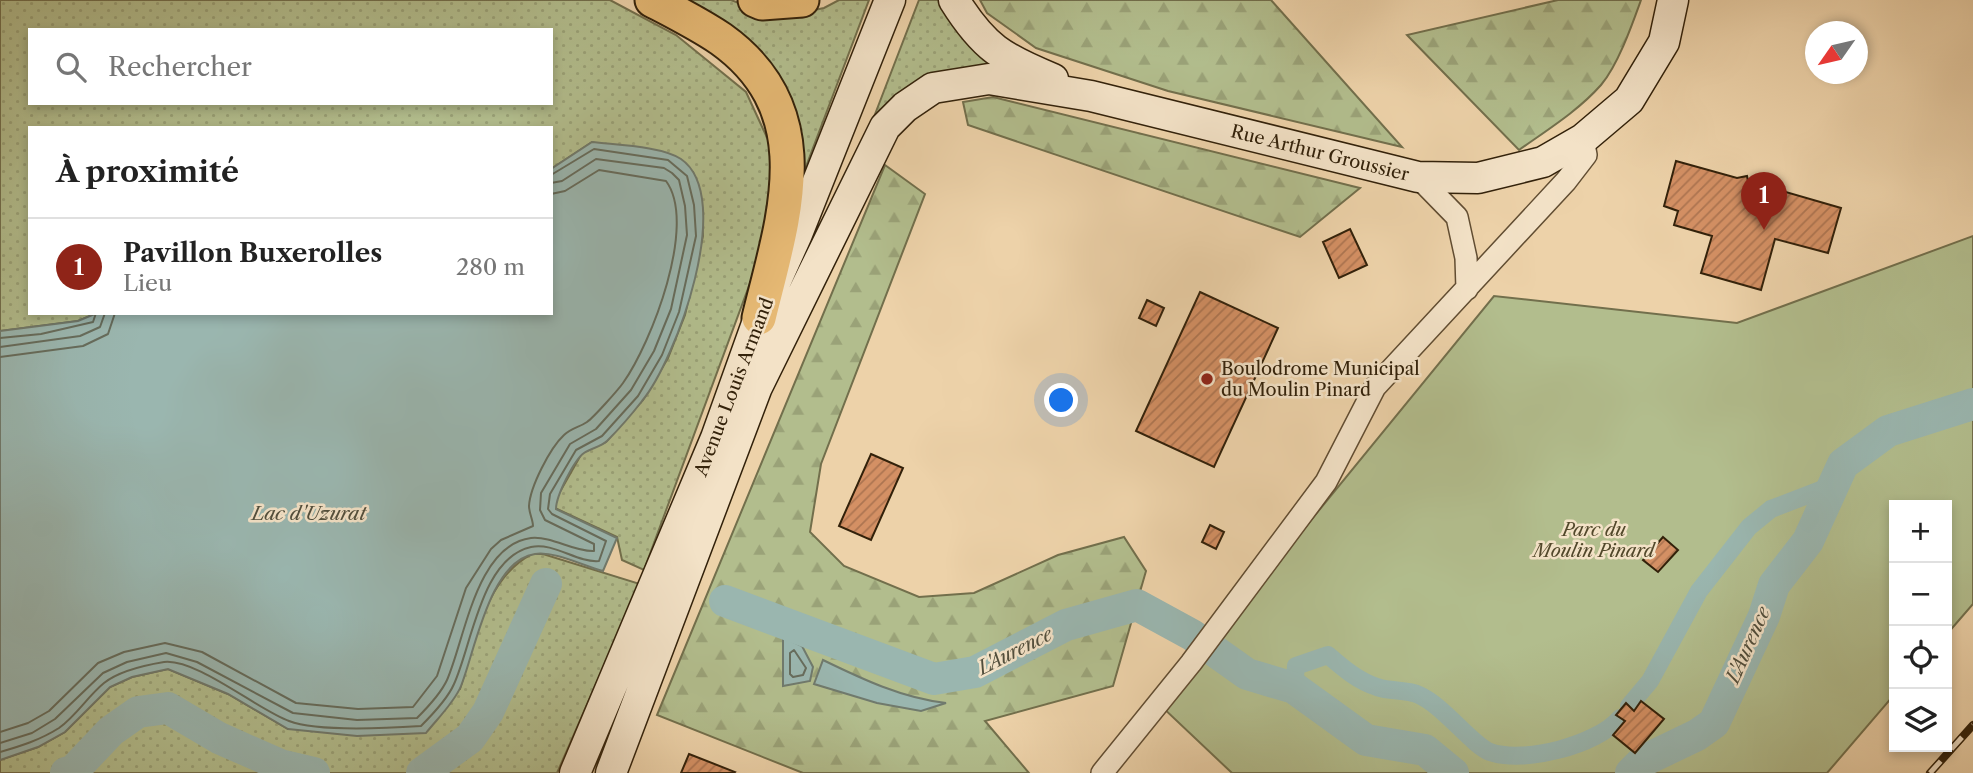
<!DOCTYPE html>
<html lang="fr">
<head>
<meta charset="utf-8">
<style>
	:root { --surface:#fff; --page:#f6f6f6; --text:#222; --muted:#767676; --line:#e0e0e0; --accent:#8f2418 }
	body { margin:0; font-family:"Libre Caslon Text",serif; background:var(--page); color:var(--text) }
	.controls { position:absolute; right:21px; bottom:21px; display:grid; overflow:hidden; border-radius:0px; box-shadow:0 4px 10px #0003 }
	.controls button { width:63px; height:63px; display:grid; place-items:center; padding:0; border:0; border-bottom:2px solid var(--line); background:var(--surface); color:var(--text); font:35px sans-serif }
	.compass { position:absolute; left:1805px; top:21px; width:63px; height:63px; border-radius:50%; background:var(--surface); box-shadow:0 4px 10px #0003; rotate:236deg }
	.you { position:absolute; left:1062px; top:401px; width:24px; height:24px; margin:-18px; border:5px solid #fff; border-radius:50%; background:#1a73e8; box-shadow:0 0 0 10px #1a73e833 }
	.badge { display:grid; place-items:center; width:46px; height:46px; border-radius:50%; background:var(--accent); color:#fff; font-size:23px; font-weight:700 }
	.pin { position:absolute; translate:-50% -58px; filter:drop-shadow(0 2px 4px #0008) }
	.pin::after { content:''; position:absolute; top:37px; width:24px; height:21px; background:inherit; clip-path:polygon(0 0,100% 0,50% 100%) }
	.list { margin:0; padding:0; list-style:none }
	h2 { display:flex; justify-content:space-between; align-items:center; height:91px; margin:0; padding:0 28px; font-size:30px }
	h2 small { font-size:23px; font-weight:400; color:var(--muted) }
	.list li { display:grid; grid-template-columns:46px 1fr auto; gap:21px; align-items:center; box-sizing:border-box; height:98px; padding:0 28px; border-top:2px solid var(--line) }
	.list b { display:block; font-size:26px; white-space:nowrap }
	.list p { margin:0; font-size:23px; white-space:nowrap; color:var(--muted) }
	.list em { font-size:23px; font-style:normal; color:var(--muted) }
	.icon { flex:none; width:38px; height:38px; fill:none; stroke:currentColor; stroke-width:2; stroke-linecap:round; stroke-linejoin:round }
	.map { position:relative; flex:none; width:1973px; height:773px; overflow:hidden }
	.search { position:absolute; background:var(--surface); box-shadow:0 4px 10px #0003; left:28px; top:28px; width:525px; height:77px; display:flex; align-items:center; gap:18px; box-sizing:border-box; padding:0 24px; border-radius:0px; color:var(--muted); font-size:26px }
	.panel { position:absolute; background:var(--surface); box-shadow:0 4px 10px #0003; left:28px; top:126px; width:525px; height:189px; border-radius:0px }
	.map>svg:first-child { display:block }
	.grass { fill:url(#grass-dots); stroke:#726f4c; stroke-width:2; fill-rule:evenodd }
	.forest { fill:url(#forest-firs); stroke:#726f4c; stroke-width:2 }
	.green { fill:#b2bd8d; stroke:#726f4c; stroke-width:2 }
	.water { fill:#9ab6af; stroke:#707a6d; stroke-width:2 }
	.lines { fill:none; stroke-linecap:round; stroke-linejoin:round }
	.shore { stroke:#666c5c; stroke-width:2 }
	.canal { stroke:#9ab6af; stroke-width:18 }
	.river { stroke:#9ab6af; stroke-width:32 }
	.building { fill:url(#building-hatch); stroke:#32210a; stroke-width:2 }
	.street-casing { stroke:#614d32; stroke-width:24 }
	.secondary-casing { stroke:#32210a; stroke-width:33 }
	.primary-casing { stroke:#32210a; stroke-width:37 }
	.street { stroke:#f3e2c7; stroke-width:21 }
	.secondary { stroke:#f3e2c7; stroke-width:30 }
	.primary { stroke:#e6b974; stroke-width:33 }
	.rail-casing { stroke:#32210a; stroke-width:8 }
	.rail { stroke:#f3e2c7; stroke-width:5; stroke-dasharray:16; stroke-linecap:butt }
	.poi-dot { fill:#8f2418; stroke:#f3e2c7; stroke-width:2.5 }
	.labels { text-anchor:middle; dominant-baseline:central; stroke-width:5; stroke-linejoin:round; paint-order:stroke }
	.street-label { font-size:18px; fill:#32210a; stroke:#f3e2c7 }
	.poi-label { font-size:18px; fill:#32210a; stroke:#f3e2c7; text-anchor:start }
	.park-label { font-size:18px; font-style:italic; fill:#52482b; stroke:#f3e2c7 }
	.water-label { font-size:19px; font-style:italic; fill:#514e3c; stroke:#f3e2c7 }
</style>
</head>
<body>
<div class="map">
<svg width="1973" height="773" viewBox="0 0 1973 773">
	<defs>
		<pattern id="grass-dots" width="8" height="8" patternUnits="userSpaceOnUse" patternTransform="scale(1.75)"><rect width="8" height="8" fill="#b2bd8d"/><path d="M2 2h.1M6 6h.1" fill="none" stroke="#9aa278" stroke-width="1.8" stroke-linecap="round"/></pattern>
		<pattern id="forest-firs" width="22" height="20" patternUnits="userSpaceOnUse" patternTransform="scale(1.75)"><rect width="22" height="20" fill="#b2bd8d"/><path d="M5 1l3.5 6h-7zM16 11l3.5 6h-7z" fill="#9aa278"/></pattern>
		<pattern id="building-hatch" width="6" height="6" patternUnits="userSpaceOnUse" patternTransform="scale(1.75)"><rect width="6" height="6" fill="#d49064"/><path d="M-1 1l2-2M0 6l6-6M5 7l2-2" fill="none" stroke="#ad7551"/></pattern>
	</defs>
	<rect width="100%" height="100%" fill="#edd2a9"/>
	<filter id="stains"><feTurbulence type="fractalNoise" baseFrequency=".00286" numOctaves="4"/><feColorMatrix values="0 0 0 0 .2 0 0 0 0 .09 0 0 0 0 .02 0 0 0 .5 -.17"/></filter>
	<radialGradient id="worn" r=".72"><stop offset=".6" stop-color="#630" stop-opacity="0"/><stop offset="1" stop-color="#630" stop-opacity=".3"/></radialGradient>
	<path class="grass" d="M0,0h610l66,35 70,57 30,65 -3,64 -129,349 -22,-10 -5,-23 -62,-29 2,-11 25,-44 24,-11 37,-42 25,-42 17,-43 18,-79 -2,-32 -8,-32 -101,-30 -41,27v-41h-521v185h67l-19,8 -78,10zM30,30h521v73h-521z
		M675,0h56l29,11 34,3 30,-6 15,-8h30l-70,185 -4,-42z
		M919,0h27l64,73 -54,-1 -99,89z
		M532,554h11l97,30 -83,189h-557v-13l38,-13 27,-15 45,-45 22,-10 36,-8 60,25 60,35 172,-40c15,-47 25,-111 72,-135z"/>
	<path class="forest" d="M980,0h291l131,147 -234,-56 -132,-43 -49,-35z
		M1558,0h83c-9,25 -23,65 -40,85 -23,26 -54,45 -82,65l-112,-115z
		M993,97l367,91 -60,49 -332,-112 -5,-23z
		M885,165l40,29 -104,270 -11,68 34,34 75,31 55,-4 84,-38 66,-18 22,34 -33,115 -128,35 44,52h-226l-146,-58z"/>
	<path class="green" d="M1973,236v368l-26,30v-129h-53v190l-67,78h-595l-72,-68 334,-409 243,27z"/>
	<path class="water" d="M592,142c24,3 70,4 89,17 55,38 -5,201 -39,242 -10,13 -23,28 -35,40 -6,6 -16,7 -23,12 -10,7 -28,43 -28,56l61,29 -14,33c-20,-5 -48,-20 -68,-17 -45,6 -60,97 -74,132 -7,17 -24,33 -35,47l-69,3 -69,-7 -60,-35 -60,-25 -36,8 -22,10 -45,45 -27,15 -38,13v-429l78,-10 19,-8h454v-144z
		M783,637l19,9 11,21 -3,14 -27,5z
		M823,660c39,19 79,38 123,43l-25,8 -44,-8 -63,-19z"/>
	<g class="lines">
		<path class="shore" d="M0,338l41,-4 52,-12 3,-9
			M0,347l80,-11 20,-9 5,-14
			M0,357l83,-11 25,-12 7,-21
			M794,650l12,18 -3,7 -10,2 -3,-3v-21z
			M0,732l28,-9 21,-12 49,-48 26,-11 41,-9 37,9 94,51 62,6 55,-2 24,-31 29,-88 25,-39 10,-9 32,-14c0,-6 -4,-13 -4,-20 1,-19 21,-58 35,-71 7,-7 16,-8 23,-13 7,-5 31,-32 36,-39 28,-39 75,-159 43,-202l-67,-11 -34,21 -14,3
			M0,743l32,-10 23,-14 48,-46 24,-11 39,-9 31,9 96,51 64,7 60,-2c10,-10 24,-25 30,-38 18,-41 29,-135 84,-142 22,-2 42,14 63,13v-7l-49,-24 -5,-10 1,-17 29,-49 26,-15 35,-39 23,-39 17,-42 16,-74 -2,-29 -6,-26 -7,-7 -8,-5 -68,-9 -34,22 -11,2
			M0,752c21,-6 40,-12 59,-24 17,-12 29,-32 45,-45 15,-12 42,-18 60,-21 32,-4 94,48 125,59 28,11 101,7 132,5 11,-11 27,-28 33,-42 18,-39 27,-126 77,-137 23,-5 46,16 68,14l7,-20 -54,-27 -4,-5 2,-15 26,-44 26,-14 36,-40 24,-41 17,-43 17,-76 -2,-31 -7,-29 -19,-16 -74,-11 -43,26"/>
		<path class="canal" d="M1294,688l2,-22 32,-11c15,13 30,26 49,32 13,5 30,2 42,8 25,11 53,50 71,57 34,12 107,-7 130,-34
			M1629,706l21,-25 49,-90 50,-64 22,-18 60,-23"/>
		<path class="river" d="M725,601l209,78 41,-7 91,-47 71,-20 55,30 55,39 47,14 72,52 59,10 28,23
			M66,773l7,-2 38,-40 27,-19 30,-4 51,30 61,27 34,8
			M422,773l48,-35 18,-26 58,-128
			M1631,773l12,-12 54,-26 17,-12 50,-107 10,-31 34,-44 35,-77 45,-33 85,-27"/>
	</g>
	<path class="building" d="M1676,161l61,17 10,-2 1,5 93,27 -13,45 -53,-14 -14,51 -60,-17 11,-37 -38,-11 4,-14 -14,-5z
		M1350,229l17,36 -28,13 -16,-36z
		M1200,292l78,36 -64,139 -78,-36z
		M1147,300l17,8 -8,18 -17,-8z
		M871,454l32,14 -32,72 -32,-14z
		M1210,525l14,7 -8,17 -14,-7z
		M1663,537l15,13 -20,22 -15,-12z
		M1641,701l23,18 -29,34 -22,-18 12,-14 -9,-6 10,-12 8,8z
		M689,754l46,18 -1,1h-53z"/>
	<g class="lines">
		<g class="street-casing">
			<path id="street" d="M1418,177l39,40 9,41 1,31
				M1102,773l89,-110 135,-181 49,-95 191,-206 20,-26 -3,-16"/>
		</g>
		<g class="secondary-casing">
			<path id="secondary" d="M954,0c30,48 48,58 99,79
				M757,387l128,-260 20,-20 28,-19 56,-9 102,17 327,81 60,1 65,-16 40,-23 46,-39 35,-58 9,-42
				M575,773l141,-335 43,-120 38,-84 93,-234
				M611,773l152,-402"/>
		</g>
		<g class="primary-casing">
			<path id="primary" d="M652,0c23,12 47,24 69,39 102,73 62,180 38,279
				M755,0l7,3 40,-3"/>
		</g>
		<use href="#street" class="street"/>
		<use href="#secondary" class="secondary"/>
		<use href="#primary" class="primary"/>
		<g class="rail-casing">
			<path id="rail" d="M1930,773l43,-48"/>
		</g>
		<use href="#rail" class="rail"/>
	</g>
	<circle class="poi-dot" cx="1207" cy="379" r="7"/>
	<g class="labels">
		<g class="street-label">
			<text transform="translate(1320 153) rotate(14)">Rue Arthur Groussier</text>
			<text transform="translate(734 387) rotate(-69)">Avenue Louis Armand</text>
		</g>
		<g class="poi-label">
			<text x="1221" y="369">Boulodrome Municipal<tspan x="1221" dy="21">du Moulin Pinard</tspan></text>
		</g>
		<g class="park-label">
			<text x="1594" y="530">Parc du<tspan x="1594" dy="21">Moulin Pinard</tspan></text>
		</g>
		<g class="water-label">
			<text x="309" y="513">Lac d'Uzurat</text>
			<text transform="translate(1748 645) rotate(-66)">L'Aurence</text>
			<text transform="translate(1015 651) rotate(-27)">L'Aurence</text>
		</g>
	</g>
	<rect width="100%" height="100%" filter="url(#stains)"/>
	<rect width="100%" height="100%" fill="url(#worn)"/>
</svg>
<div class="controls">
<button>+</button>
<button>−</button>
<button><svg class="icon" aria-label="locate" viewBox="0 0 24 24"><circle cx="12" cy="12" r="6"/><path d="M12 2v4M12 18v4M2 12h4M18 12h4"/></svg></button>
<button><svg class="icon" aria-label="layers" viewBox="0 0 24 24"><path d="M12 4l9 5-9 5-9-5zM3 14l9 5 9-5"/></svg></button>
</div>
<svg class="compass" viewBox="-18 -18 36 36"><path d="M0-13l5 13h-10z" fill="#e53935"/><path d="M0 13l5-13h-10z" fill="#767676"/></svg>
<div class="you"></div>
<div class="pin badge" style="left:1764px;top:230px">1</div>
<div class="search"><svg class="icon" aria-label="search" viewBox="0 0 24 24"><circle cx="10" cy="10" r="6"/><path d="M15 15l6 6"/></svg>Rechercher</div>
<section class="panel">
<h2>À proximité<small></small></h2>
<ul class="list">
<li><span class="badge">1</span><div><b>Pavillon Buxerolles</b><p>Lieu</p></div><em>280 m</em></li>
</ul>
</section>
</div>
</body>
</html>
